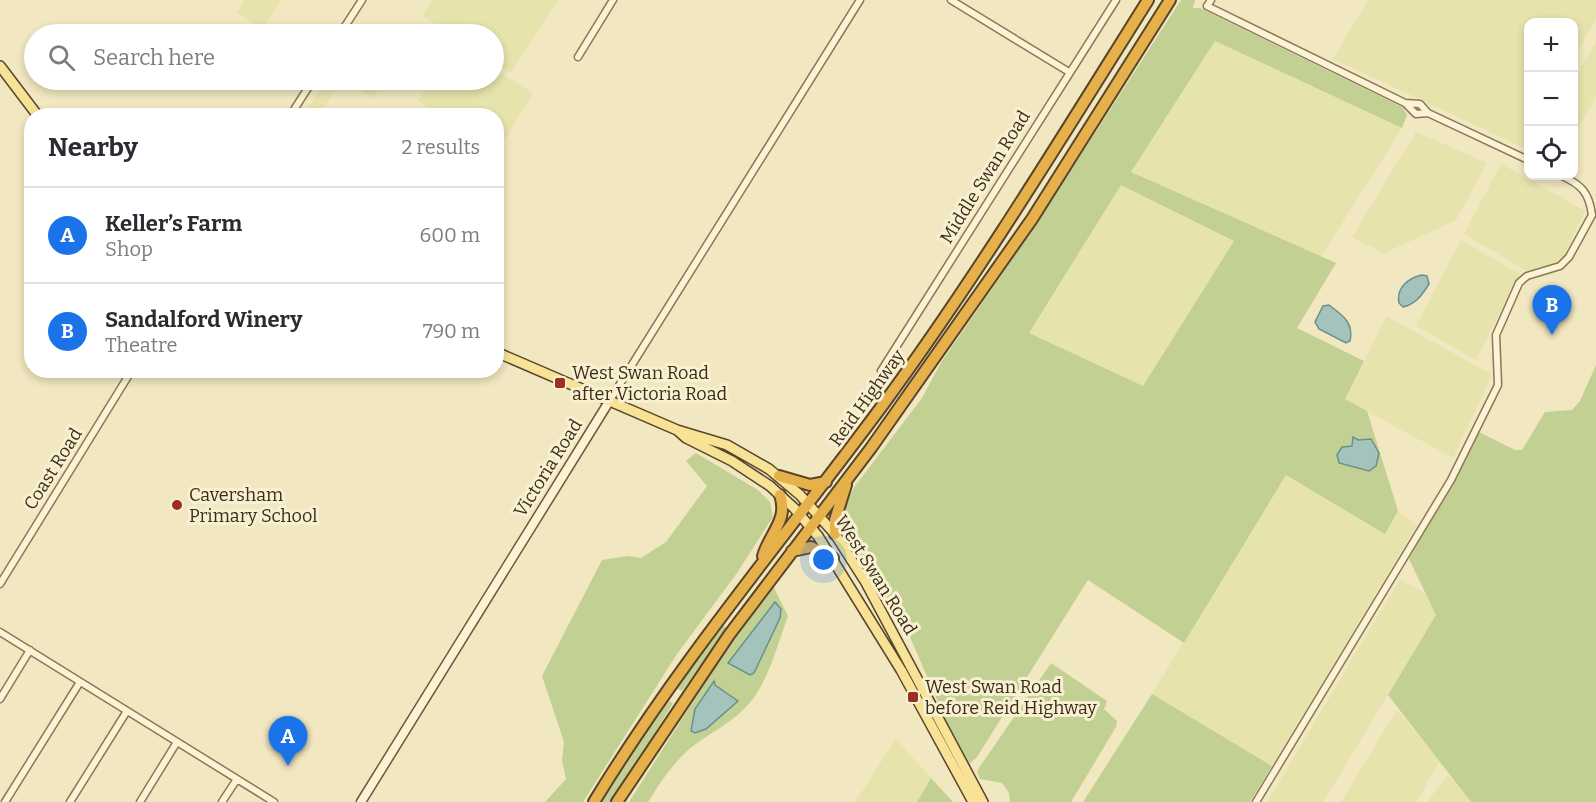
<!DOCTYPE html>
<html lang="en">
<head>
<meta charset="utf-8">
<style>
	:root { --surface:#fff; --page:#f7f7f7; --text:#2b2b33; --muted:#7c7c81; --line:#e1e1e2; --accent:#1a73e8 }
	body { margin:0; font-family:Bitter,serif; background:var(--page); color:var(--text) }
	.controls { position:absolute; right:18px; top:18px; display:grid; overflow:hidden; border-radius:12px; box-shadow:0 3px 9px #0003 }
	.controls button { width:54px; height:54px; display:grid; place-items:center; padding:0; border:0; border-bottom:2px solid var(--line); background:var(--surface); color:var(--text); font:30px sans-serif }
	.you { position:absolute; left:824px; top:560px; width:21px; height:21px; margin:-15px; border:4px solid #fff; border-radius:50%; background:#1a73e8; box-shadow:0 0 0 9px #1a73e833 }
	.badge { display:grid; place-items:center; width:39px; height:39px; border-radius:50%; background:var(--accent); color:#fff; font-size:20px; font-weight:700 }
	.pin { position:absolute; translate:-50% -50px; filter:drop-shadow(0 2px 3px #0008) }
	.pin::after { content:''; position:absolute; top:32px; width:21px; height:18px; background:inherit; clip-path:polygon(0 0,100% 0,50% 100%) }
	.list { margin:0; padding:0; list-style:none }
	h2 { display:flex; justify-content:space-between; align-items:center; height:78px; margin:0; padding:0 24px; font-size:26px }
	h2 small { font-size:20px; font-weight:400; color:var(--muted) }
	.list li { display:grid; grid-template-columns:39px 1fr auto; gap:18px; align-items:center; box-sizing:border-box; height:96px; padding:0 24px; border-top:2px solid var(--line) }
	.list b { display:block; font-size:22px; white-space:nowrap }
	.list p { margin:0; font-size:20px; white-space:nowrap; color:var(--muted) }
	.list em { font-size:20px; font-style:normal; color:var(--muted) }
	.icon { flex:none; width:33px; height:33px; fill:none; stroke:currentColor; stroke-width:2; stroke-linecap:round; stroke-linejoin:round }
	.map { position:relative; flex:none; width:1596px; height:802px; overflow:hidden }
	.search { position:absolute; background:var(--surface); box-shadow:0 3px 9px #0003; left:24px; top:24px; width:480px; height:66px; display:flex; align-items:center; gap:15px; box-sizing:border-box; padding:0 21px; border-radius:33px; color:var(--muted); font-size:22px }
	.panel { position:absolute; background:var(--surface); box-shadow:0 3px 9px #0003; left:24px; top:108px; width:480px; height:270px; border-radius:24px }
	.map>svg:first-child { display:block }
	.farmland { fill:#e7e3ad }
	.green { fill:#c3d093; fill-rule:evenodd }
	.water { fill:#a3c3bc; stroke:#6a918b; stroke-width:1.5 }
	.lines { fill:none; stroke-linecap:round; stroke-linejoin:round }
	.street-casing { stroke:#8b7857; stroke-width:9 }
	.secondary-casing { stroke:#6d583a; stroke-width:11 }
	.primary-casing { stroke:#58452b; stroke-width:12 }
	.highway-casing { stroke:#58452b; stroke-width:14 }
	.street { stroke:#fbf3d4; stroke-width:6 }
	.secondary { stroke:#fbf3d4; stroke-width:8 }
	.primary { stroke:#f7e295; stroke-width:9 }
	.highway { stroke:#e6b14a; stroke-width:10 }
	.poi-dot { fill:#9e2d22; stroke:#f8f0d0; stroke-width:2 }
	.labels { text-anchor:middle; dominant-baseline:central; stroke-width:6; stroke-linejoin:round; paint-order:stroke }
	.street-label { font-size:18px; fill:#3a2d1c; stroke:#f8f0d0 }
	.poi-label { font-size:18px; fill:#3a2d1c; stroke:#f8f0d0; text-anchor:start }
</style>
</head>
<body>
<div class="map">
<svg width="1596" height="802" viewBox="0 0 1596 802">
	<rect width="100%" height="100%" fill="#f1e7c0"/>
	<path class="farmland" d="M245,0h36l-18,29 -26,-16z
		M432,0h124l1,1 -46,72 -17,-11v-28h-43l-29,-18z
		M1368,0h228v19l-22,39v-36h-46v114l-6,11 -189,-88z
		M1215,41l187,87 -82,130 -189,-86z
		M1596,41v55l-22,39v-55z
		M494,69l39,24 -35,57 -2,-34 -55,-1 -23,-14 14,-21h62z
		M326,80l12,5 -19,30h-16z
		M344,80h41l-12,18z
		M1416,132l71,31 -31,57 -72,33 -32,-16z
		M1501,164l84,47 -21,45 -11,8 -26,7 -63,-37z
		M1121,185l114,55 -92,146 -114,-53z
		M1461,240l59,34 -44,86 -60,-34z
		M1387,316l105,59 -39,83 -108,-59z
		M1286,475l99,58 13,-22 19,14 -145,241 -120,-72z
		M1400,579l26,15 10,21 -113,187h-56z
		M1397,710l43,51 -24,41h-75z
		M896,739l35,39 -14,24h-62z
		M1448,775l23,27h-44z"/>
	<path class="green" d="M1181,0h14l-2,8h7l202,99 5,8 -5,13 -187,-87 -84,131 205,91 -39,65 67,33 -19,38 22,12 31,100 -13,23 -99,-59 -102,168 -96,-63 -111,177 -11,10 -62,-144 -64,-90 -1,-15 16,-32 67,-88 20,-37 79,-114zM1121,185l113,56 -91,145 -114,-53z
		M1596,365v437h-125l-83,-107 48,-80 -27,-56 70,-127 36,18h7l23,-38 27,-2 8,-9z
		M696,453l62,37 12,12 3,15 -36,56 -60,81 -94,148h-38l21,-23 -4,-19 2,-18 -22,-66 60,-116 26,-4 13,2 25,-16 41,-56 -21,-25z
		M773,586l15,30c-10,27 -18,60 -36,84 -18,23 -44,33 -65,51 -16,15 -28,33 -39,51h-19l99,-155z
		M723,625l4,3 -45,63 -6,-3z
		M1051,663l56,38 -3,8 13,12 -1,6 -45,75h-61l-1,-9 -7,-10 -22,-4 -3,-8z
		M1152,694l120,72 -22,36h-167z
		M669,701l4,2 -60,99h-12l43,-69z
		M931,778l22,24h-36z"/>
	<path class="water" d="M1422,275l5,1 2,8c-7,11 -13,20 -26,23l-4,-4c-3,-15 9,-25 23,-28z
		M1329,305c13,10 25,17 21,36l-4,2 -27,-14 -4,-7 8,-16z
		M1353,437l5,3 13,-1 8,14 -3,13 -7,5 -30,-8 -2,-8 5,-8 10,-1z
		M775,602l6,7 -1,9 -26,55 -4,2 -22,-12z
		M714,681l1,4 23,16 -32,28 -11,4 -4,-2 4,-22z"/>
	<g class="lines">
		<g class="street-casing">
			<path id="street" d="M951,0l118,72
				M1211,0l-4,6 198,97 15,1 8,9 100,47
				M340,34l22,-34
				M578,57l35,-57
				M1405,103l11,11 12,-1
				M290,116l23,-36
				M881,371l235,-371
				M610,400l250,-400
				M0,584l132,-214
				M0,632l274,170
				M0,699l30,-49
				M5,802l75,-120
				M70,802l57,-91
				M140,802l37,-60
				M222,802l15,-23
				M1256,802l195,-322 47,-95 -2,-50 23,-52 8,-7 33,-10 9,-9 23,-42c-3,-22 -10,-30 -30,-39"/>
		</g>
		<g class="secondary-casing">
			<path id="secondary" d="M361,802l249,-402"/>
		</g>
		<g class="primary-casing">
			<path id="primary" d="M0,66l38,50
				M496,352l181,78 50,15 42,24 31,26 35,39 30,47 118,221
				M677,430l9,8 46,23 38,25 24,22 24,28 83,134 72,132"/>
		</g>
		<g class="highway-casing">
			<path id="highway" d="M779,476l31,9 16,-3
				M835,534v-14l11,-35
				M792,551l19,-4 22,11
				M763,556c6,-22 26,-36 17,-61
				M594,802c85,-140 191,-265 288,-396 96,-131 180,-269 266,-406
				M617,802l112,-167 142,-187 161,-229 138,-219"/>
		</g>
		<use href="#street" class="street"/>
		<use href="#secondary" class="secondary"/>
		<use href="#primary" class="primary"/>
		<use href="#highway" class="highway"/>
	</g>
	<g class="poi-dot">
		<rect x="554" y="377" width="12" height="12" rx="3"/>
		<circle cx="177" cy="505" r="6"/>
		<rect x="907" y="691" width="12" height="12" rx="3"/>
	</g>
	<g class="labels">
		<g class="street-label">
			<text transform="translate(985 177) rotate(-58)">Middle Swan Road</text>
			<text transform="translate(867 398) rotate(-54)">Reid Highway</text>
			<text transform="translate(548 468) rotate(-58)">Victoria Road</text>
			<text transform="translate(53 469) rotate(-58)">Coast Road</text>
			<text transform="translate(876 575) rotate(58)">West Swan Road</text>
		</g>
		<g class="poi-label">
			<text x="572" y="373">West Swan Road<tspan x="572" dy="21">after Victoria Road</tspan></text>
			<text x="189" y="495">Caversham<tspan x="189" dy="21">Primary School</tspan></text>
			<text x="925" y="687">West Swan Road<tspan x="925" dy="21">before Reid Highway</tspan></text>
		</g>
	</g>
</svg>
<div class="controls">
<button>+</button>
<button>−</button>
<button><svg class="icon" aria-label="locate" viewBox="0 0 24 24"><circle cx="12" cy="12" r="6"/><path d="M12 2v4M12 18v4M2 12h4M18 12h4"/></svg></button>
</div>
<div class="you"></div>
<div class="pin badge" style="left:288px;top:766px">A</div>
<div class="pin badge" style="left:1552px;top:335px">B</div>
<div class="search"><svg class="icon" aria-label="search" viewBox="0 0 24 24"><circle cx="10" cy="10" r="6"/><path d="M15 15l6 6"/></svg>Search here</div>
<section class="panel">
<h2>Nearby<small>2 results</small></h2>
<ul class="list">
<li><span class="badge">A</span><div><b>Keller’s Farm</b><p>Shop</p></div><em>600 m</em></li>
<li><span class="badge">B</span><div><b>Sandalford Winery</b><p>Theatre</p></div><em>790 m</em></li>
</ul>
</section>
</div>
</body>
</html>
